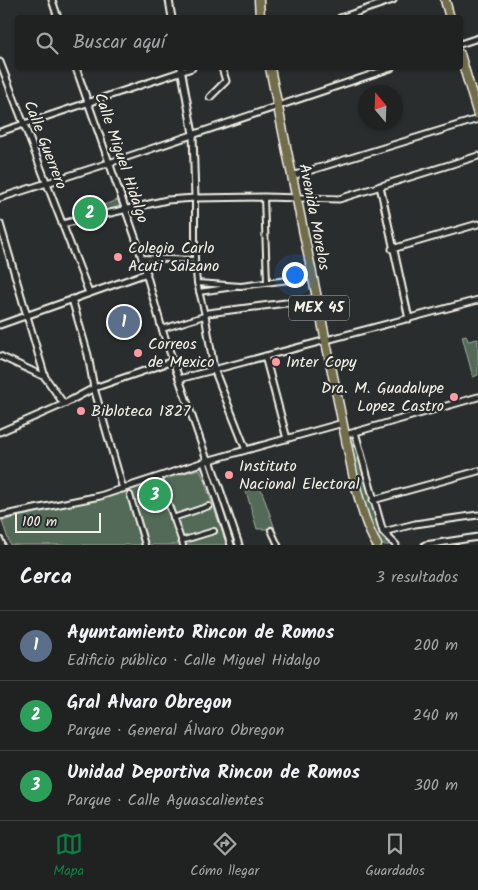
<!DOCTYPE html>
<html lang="es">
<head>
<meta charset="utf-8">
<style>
	:root { --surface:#202222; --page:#2d2f2f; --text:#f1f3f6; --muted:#a2a4a5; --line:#3d3f40; --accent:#0b8043 }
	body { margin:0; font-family:Kalam,sans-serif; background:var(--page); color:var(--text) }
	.compass { position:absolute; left:358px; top:85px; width:45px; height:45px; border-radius:50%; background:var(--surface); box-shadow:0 1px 4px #0004; rotate:341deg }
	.scale { position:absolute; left:15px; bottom:12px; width:86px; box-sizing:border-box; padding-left:5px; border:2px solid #f4f1e8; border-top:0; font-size:14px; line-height:18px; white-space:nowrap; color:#f4f1e8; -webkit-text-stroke:4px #2a2d2e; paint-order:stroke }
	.you { position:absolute; left:294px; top:274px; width:18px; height:18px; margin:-12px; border:4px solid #fff; border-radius:50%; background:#1a73e8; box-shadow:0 0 0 8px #1a73e833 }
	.badge { display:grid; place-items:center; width:32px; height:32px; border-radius:50%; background:var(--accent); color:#fff; font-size:16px; font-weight:700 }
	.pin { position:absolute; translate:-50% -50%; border:2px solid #fff; box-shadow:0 1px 5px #0006 }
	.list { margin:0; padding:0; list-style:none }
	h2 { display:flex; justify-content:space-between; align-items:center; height:65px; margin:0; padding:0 20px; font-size:21px }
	h2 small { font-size:16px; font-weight:400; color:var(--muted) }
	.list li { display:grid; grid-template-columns:32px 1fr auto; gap:15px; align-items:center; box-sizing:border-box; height:70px; padding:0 20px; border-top:1px solid var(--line) }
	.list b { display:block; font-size:19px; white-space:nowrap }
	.list p { margin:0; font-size:16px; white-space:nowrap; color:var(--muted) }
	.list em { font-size:16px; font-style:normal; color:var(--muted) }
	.icon { flex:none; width:28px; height:28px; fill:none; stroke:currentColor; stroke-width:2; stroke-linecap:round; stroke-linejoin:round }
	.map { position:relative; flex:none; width:478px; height:545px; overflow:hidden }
	.search { position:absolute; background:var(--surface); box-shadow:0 1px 4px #0004; left:15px; right:15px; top:15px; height:55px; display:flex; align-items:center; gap:12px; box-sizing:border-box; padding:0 18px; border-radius:5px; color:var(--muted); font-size:19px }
	.sheet { height:275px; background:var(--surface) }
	nav { display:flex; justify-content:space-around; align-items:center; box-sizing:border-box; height:70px; border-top:1px solid var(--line); background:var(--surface); font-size:14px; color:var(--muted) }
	nav a { display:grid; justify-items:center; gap:2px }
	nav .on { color:var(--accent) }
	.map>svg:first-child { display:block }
	.green { fill:#526b59; stroke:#a3aea0 }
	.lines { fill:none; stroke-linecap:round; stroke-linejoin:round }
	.pedestrian-casing { stroke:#f4f1e8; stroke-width:8 }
	.minor-casing { stroke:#f4f1e8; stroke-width:9 }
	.primary-casing { stroke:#f4f1e8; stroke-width:11 }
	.pedestrian { stroke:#2a2d2e; stroke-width:4 }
	.minor { stroke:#2a2d2e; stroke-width:5 }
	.primary { stroke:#716d4b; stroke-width:8 }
	.poi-dot { fill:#ff9aa2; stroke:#2a2d2e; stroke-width:2 }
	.labels { text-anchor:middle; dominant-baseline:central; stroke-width:4.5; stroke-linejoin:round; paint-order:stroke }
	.shield { fill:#2a2d2e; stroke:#b7b6b0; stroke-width:1 }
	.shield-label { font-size:15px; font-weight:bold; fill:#f4f1e8 }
	.street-label { font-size:16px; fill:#f4f1e8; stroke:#2a2d2e }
	.poi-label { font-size:16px; fill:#f4f1e8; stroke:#2a2d2e; text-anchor:start }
</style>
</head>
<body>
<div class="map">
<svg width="478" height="545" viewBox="0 0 478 545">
	<rect width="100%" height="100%" fill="#2a2d2e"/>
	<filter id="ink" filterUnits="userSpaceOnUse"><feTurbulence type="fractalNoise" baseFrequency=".02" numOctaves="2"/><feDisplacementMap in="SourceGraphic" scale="10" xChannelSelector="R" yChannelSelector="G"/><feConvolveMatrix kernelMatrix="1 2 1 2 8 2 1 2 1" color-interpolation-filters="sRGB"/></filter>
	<g filter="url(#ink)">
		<path class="green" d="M120,199l2,7 -58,17 -1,-3z
			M466,335l2,6 10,-2v36l-5,2 -11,-41z
			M358,432l15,68 10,31 12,14h-17l-15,-33 -18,-77z
			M200,469l27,76h-217l-8,-24z
			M260,486l15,43h-18l-11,-38z"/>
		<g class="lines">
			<g class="pedestrian-casing">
				<path id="pedestrian" d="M264,197l3,85
					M195,198v62l2,23 8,32
					M142,258l53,2
					M197,283l44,3 71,-9
					M199,292l35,-5
					M162,329l42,-13
					M159,477l24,68
					M130,495l15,50
					M173,518l36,-12
					M271,530l7,15
					M181,541l33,-10"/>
			</g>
			<g class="minor-casing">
				<path id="minor" d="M52,0l6,18
					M169,0l3,18
					M340,18l53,-18
					M460,44l18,-6
					M0,62l89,231
					M76,68l63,180 23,81 44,128 4,3 29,85
					M181,68l12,66 2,64
					M210,97l16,-16 -4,-13
					M0,132l192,-64
					M292,176l186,-57
					M380,186l29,133
					M0,198l109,-35 282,-95
					M0,224l45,153 19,27
					M62,224l105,-24 28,-2 69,-1 75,2 139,-43
					M392,249l86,-25
					M72,299l16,56 6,33 29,101
					M0,325l147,-52
					M0,356l45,21
					M265,356l22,83
					M179,379l299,-79
					M0,432l64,-28 30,-16 79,-27
					M355,432l28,100 13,13
					M345,435l133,-38
					M246,450l-32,-81 -9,-54 3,-2 109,-14
					M204,462l27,83
					M373,500l105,-29
					M0,516l100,-20 110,-36 133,-37
					M383,532l32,-8 63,-9
					M0,540l2,5
					M425,545l53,-8"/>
			</g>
			<g class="primary-casing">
				<path id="primary" d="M259,0l1,18
					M445,0l5,18
					M460,54l18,61
					M270,68l84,411c6,23 11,46 23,66"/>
			</g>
			<use href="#pedestrian" class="pedestrian"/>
			<use href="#minor" class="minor"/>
			<use href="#primary" class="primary"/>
		</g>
	</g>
	<g class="poi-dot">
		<circle cx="118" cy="257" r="5"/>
		<circle cx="138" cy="353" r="5"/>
		<circle cx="276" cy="362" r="5"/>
		<circle cx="454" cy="397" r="5"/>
		<circle cx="81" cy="411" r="5"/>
		<circle cx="229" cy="475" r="5"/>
	</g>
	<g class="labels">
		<rect class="shield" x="289" y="295.5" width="60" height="25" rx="4"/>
		<g class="shield-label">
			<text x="319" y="308">MEX 45</text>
		</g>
		<g class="street-label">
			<text transform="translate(45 145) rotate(69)">Calle Guerrero</text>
			<text transform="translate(121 158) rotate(71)">Calle Miguel Hidalgo</text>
			<text transform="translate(314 217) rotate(79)">Avenida Morelos</text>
		</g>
		<g class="poi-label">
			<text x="128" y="248">Colegio Carlo<tspan x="128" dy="18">Acuti Salzano</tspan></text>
			<text x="148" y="344">Correos<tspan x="148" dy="18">de Mexico</tspan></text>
			<text x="286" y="362">Inter Copy</text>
			<text x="444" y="388" text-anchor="end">Dra. M. Guadalupe<tspan x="444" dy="18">Lopez Castro</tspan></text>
			<text x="91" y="411">Bibloteca 1827</text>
			<text x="239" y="466">Instituto<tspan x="239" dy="18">Nacional Electoral</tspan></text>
		</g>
	</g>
</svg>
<svg class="compass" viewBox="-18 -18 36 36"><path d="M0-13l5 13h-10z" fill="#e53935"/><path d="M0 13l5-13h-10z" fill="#a2a4a5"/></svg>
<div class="scale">100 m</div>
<div class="you"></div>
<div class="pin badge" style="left:124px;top:322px;background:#5c6f8a">1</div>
<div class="pin badge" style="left:90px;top:213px;background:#2e9e5b">2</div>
<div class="pin badge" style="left:155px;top:495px;background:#2e9e5b">3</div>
<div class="search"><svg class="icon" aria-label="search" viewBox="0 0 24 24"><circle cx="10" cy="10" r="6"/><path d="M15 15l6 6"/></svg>Buscar aquí</div>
</div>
<section class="sheet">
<h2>Cerca<small>3 resultados</small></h2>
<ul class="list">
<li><span class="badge" style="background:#5c6f8a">1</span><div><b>Ayuntamiento Rincon de Romos</b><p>Edificio público · Calle Miguel Hidalgo</p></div><em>200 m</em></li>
<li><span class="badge" style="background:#2e9e5b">2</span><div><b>Gral Alvaro Obregon</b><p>Parque · General Álvaro Obregon</p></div><em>240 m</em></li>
<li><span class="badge" style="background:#2e9e5b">3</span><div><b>Unidad Deportiva Rincon de Romos</b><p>Parque · Calle Aguascalientes</p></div><em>300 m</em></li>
</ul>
</section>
<nav>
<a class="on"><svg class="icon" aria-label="map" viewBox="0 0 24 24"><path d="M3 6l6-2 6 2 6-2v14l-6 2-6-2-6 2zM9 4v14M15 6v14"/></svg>Mapa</a>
<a><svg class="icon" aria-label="directions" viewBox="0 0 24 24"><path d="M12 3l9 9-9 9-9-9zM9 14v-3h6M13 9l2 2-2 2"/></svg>Cómo llegar</a>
<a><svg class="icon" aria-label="saved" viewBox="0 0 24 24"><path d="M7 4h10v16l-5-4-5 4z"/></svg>Guardados</a>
</nav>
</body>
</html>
